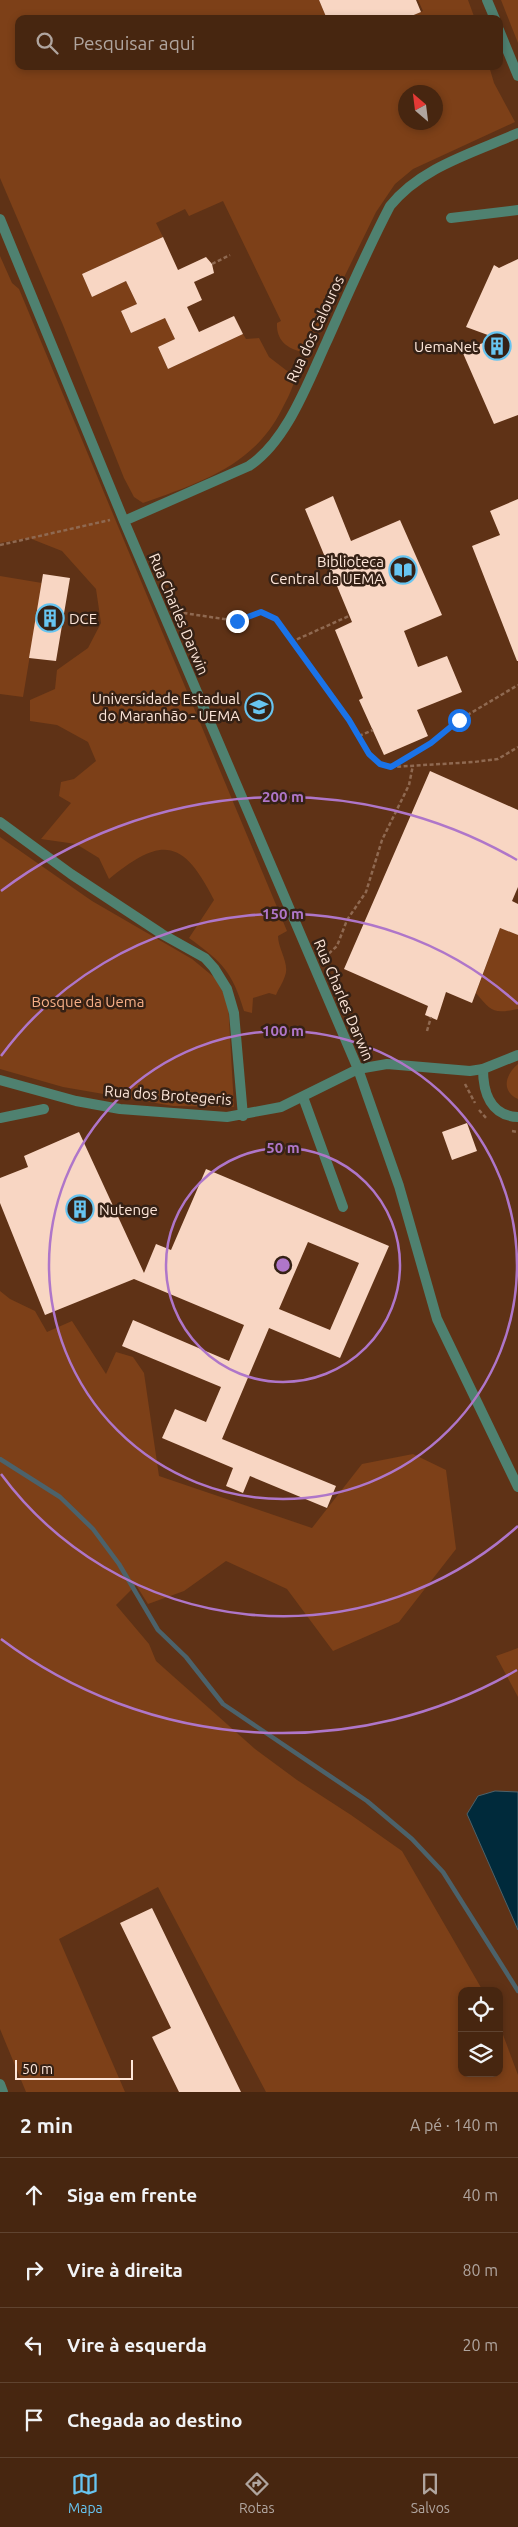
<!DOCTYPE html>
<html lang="pt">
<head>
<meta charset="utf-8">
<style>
	:root { --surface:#472610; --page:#4e2e19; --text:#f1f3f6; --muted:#b0a59f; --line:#5f4330; --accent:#67c4f0 }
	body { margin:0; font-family:Ubuntu,sans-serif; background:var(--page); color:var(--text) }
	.controls { position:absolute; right:15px; bottom:15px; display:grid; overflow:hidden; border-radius:10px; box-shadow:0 2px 8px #0003 }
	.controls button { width:45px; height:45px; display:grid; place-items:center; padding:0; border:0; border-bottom:1px solid var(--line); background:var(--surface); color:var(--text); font:25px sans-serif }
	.compass { position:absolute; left:398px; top:85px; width:45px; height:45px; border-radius:50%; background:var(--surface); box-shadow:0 2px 8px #0003; rotate:332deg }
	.scale { position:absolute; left:15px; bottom:12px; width:118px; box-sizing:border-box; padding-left:5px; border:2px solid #fde6d9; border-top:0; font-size:14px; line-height:18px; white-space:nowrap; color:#fde6d9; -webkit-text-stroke:4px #352115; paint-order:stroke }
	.stop { position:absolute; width:15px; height:15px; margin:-11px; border:4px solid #1a73e8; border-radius:50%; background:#fff }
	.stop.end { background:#1a73e8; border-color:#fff; box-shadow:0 1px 5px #0008 }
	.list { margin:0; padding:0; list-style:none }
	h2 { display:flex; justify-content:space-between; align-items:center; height:65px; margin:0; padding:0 20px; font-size:21px }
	h2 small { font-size:16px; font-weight:400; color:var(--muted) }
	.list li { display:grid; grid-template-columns:32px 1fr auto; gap:15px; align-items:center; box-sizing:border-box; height:75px; padding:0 20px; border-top:1px solid var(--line) }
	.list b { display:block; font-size:19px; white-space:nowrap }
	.list em { font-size:16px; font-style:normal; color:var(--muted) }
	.icon { flex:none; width:28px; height:28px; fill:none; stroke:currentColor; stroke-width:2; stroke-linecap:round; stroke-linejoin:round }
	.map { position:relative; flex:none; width:518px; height:2092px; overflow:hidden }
	.search { position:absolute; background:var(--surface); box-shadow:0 2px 8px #0003; left:15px; right:15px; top:15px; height:55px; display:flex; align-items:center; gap:12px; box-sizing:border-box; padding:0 18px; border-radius:10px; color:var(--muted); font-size:19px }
	.sheet { height:365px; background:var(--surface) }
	nav { display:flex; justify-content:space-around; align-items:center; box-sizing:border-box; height:70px; border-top:1px solid var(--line); background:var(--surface); font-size:14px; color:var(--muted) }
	nav a { display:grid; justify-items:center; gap:2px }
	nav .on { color:var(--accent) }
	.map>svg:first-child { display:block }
	.green { fill:#7d4018; fill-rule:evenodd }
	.water { fill:#002a3b; stroke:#4c626a }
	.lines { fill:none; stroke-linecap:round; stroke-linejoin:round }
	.stream { stroke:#4c626a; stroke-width:4.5 }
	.building { fill:#f8d6c3; fill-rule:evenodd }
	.path { stroke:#8f6951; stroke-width:2.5; stroke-dasharray:4 2.5; stroke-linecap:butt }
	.service { stroke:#4f8170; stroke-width:10 }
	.minor { stroke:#4f8170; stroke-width:10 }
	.route { stroke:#1a73e8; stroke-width:6 }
	.ring { fill:none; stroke:#af76c9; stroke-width:2.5 }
	.labels { text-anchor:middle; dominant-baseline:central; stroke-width:5; stroke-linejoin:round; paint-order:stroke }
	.street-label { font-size:15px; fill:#fde6d9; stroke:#352115 }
	.poi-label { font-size:15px; fill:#fde6d9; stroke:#352115; text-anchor:end }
	.park-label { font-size:15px; fill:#f6af87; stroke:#352115 }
	.centre { fill:#af76c9; stroke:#352115; stroke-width:2.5 }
	.ring-label { font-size:15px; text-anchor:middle; font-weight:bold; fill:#af76c9; stroke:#352115; stroke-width:5; stroke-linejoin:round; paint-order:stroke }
</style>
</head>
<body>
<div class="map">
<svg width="518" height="2092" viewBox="0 0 518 2092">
	<rect width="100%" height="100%" fill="#5f3216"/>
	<path class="green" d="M0,0h319l8,19h-308v47h470l5,17 21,39 -102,47 -18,15 -19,28 -69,141c-18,-3 -31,-11 -30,-30l4,-2 -58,-120 -34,15 -4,-7 -29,14 7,14 -81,37 10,23 34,-16 11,23 -16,7 10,22 34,-15 10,21 -17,8 10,22 75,-35 3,5 13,-1 10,19 26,20c-2,12 -8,22 -13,32 -28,57 -83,74 -139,94l-9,-6 -10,-19 -61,-153 -63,-147zM406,92h30v30h-30z
		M418,0h50l7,19h-71l19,-8z
		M501,0h17v43z
		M0,256l12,27 7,6 268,642 -9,5c0,13 12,28 7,40 -2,7 -7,13 -9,19l-7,-2 -16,5 -1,15 -8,-2c-12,-40 -22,-49 -55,-73l25,-38c-31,-62 -53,-64 -105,-21l-10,-21 -23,-14 -35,-5 30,-36 -12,-7 2,-14 13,-3 22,-18 -8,-19 -31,-17 -27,-4v-21l25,-11 2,-19 31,-22 13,-25 -5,-34 -34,-38 -33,-13 -29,5z
		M0,576l42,7 -19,114 -23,-3z
		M0,837l92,64 100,58 23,19 13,23 6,106 -61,-1 -110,-19 -63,-18z
		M500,928l18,7v74c-25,5 -26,3 -42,-16z
		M518,1064v35c-17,-8 -13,-24 0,-35z
		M0,1291l10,8 25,12 12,21 25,-11 34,53 10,-22 17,5 11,16 15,103 153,52 50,-64 51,-10 33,16 10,79 -57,73 -66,29 -46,-62 -61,-28 -42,30 -36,13 -12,-19 -20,20 33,39 7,17 99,88 42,31 54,35 51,36 81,140h-21v82h37v-49l19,51v17h-252l-108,-205 -99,52 66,153h-99l-26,-63z
		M518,1648v49l-22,-41z"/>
	<path class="water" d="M495,1791l23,1v138l-51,-116 11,-18z"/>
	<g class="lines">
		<path class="stream" d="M0,1459l60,38 33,32 26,35 39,66 28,27 37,47 144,97 45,38 31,33 75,119"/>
	</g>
	<path class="building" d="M319,0h97l5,12 -17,7h-77z
		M163,237l15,33 28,-13 6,7 2,9 -20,9 8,18 -15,7 12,25 35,-16 9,18 -75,35 -10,-22 17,-8 -10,-21 -34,15 -10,-22 16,-7 -11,-23 -34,16 -10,-23z
		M518,259v156l-24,9 -32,-73 34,-13 -30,-11 28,-62 5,3z
		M333,496l18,45 49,-21 42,95 -38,16 14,36 29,-11 15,36 -45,18 11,26 -44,19 -25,-55 4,-2 -28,-68 17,-8 -47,-113z
		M518,499v162h-1l-45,-115 28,-11 -10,-24z
		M43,574l27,4 -14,83 -27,-3z
		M430,771l88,39v77l-6,14 6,3v31l-18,-7 -28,75 -26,-11 -9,28 -12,-5 3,-9 -84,-37z
		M467,1123l10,28 -25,9 -10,-28z
		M79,1132l65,141 12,-29 15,6 35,-81 183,77 -49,112 -71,-30 -47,111 114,47 -9,22 -77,-32 -7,17 -17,-7 7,-18 -71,-30 13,-29 31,13 15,-35 -99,-41 11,-26 96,41 15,-36 -110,-46 -89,36 -45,-112v-25l28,-11 -4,-11zM308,1242l51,21 -29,67 -51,-21z
		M152,1908l89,184h-62l-27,-55 19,-9 -51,-105z"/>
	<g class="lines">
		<path class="path" d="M212,264l18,-9
			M0,545l110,-25
			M177,612l60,9 24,-9 14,7 74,101 20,34 11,10 12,3 82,-5 24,-3 20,-12
			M291,642l58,-26
			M359,736l14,-6
			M392,766l39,-23 28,-23 59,-35
			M324,958l13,-12 10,-26 19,-28 16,-52 27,-55 4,-20
			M427,1031l4,-14
			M465,1084l10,19
			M479,1110l8,9
			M512,1131l6,1"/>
		<path class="service" d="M451,218l67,-8
			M483,1069c0,24 8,47 35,48
			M303,1097l40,110
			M0,1118l44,-9"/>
		<path class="minor" d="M487,0l8,19
			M499,30l19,46
			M0,219l124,302 234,548 41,117 38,133 81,168
			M124,521l125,-55c38,-25 59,-84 78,-125 20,-45 40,-91 63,-135 31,-39 83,-53 128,-73
			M0,822l71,52 91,60 43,24 9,10 13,21 7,24 9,103
			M0,1080l76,21 44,8 107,8 54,-10 77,-38 29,-5 83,7 13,-2 35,-14
			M0,2084l3,8"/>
	</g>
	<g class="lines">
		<path class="route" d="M237,621l24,-9 15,7 73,101 20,34 11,10 11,3 40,-24 28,-23"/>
	</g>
	<g class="ring">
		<circle cx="283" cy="1265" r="117"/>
		<circle cx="283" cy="1265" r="234"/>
		<path d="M518 1526A351 351 0 0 1 1 1474M1 1056A351 351 0 0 1 518 1004"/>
		<path d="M517 1670A468 468 0 0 1 1 1639M1 891A468 468 0 0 1 517 860"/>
	</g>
	<defs>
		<g id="building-ring" transform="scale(1.4375)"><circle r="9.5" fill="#352115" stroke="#67c4f0" stroke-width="1.5"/><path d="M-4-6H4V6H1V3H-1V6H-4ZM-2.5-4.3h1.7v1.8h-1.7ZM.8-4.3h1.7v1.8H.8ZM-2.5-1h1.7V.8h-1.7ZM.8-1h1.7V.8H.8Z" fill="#67c4f0"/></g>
		<g id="library-ring" transform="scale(1.4375)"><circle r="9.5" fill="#352115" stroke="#67c4f0" stroke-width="1.5"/><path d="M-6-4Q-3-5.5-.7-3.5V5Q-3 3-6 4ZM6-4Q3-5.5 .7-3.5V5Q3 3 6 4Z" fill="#67c4f0"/></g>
		<g id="university-ring" transform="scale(1.4375)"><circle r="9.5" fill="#352115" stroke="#67c4f0" stroke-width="1.5"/><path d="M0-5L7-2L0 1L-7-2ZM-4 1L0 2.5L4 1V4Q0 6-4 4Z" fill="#67c4f0"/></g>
	</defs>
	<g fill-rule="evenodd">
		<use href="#building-ring" x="497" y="346"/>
		<use href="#library-ring" x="403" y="570"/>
		<use href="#building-ring" x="50" y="618"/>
		<use href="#university-ring" x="259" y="707"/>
		<use href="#building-ring" x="80" y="1209"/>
	</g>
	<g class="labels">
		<g class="street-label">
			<text transform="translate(315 329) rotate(-65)">Rua dos Calouros</text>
			<text transform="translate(179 614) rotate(67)">Rua Charles Darwin</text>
			<text transform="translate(344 1000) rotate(67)">Rua Charles Darwin</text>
			<text transform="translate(168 1095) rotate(4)">Rua dos Brotegeris</text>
		</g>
		<g class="poi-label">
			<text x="478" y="346">UemaNet</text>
			<text x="384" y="561">Biblioteca<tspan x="384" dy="17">Central da UEMA</tspan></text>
			<text x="69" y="618" text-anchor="start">DCE</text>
			<text x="240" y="698">Universidade Estadual<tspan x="240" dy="17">do Maranhão - UEMA</tspan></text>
			<text x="99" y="1209" text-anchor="start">Nutenge</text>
		</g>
		<g class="park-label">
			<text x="88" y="1001">Bosque da Uema</text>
		</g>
	</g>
	<circle cx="283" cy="1265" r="8" class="centre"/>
	<g class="ring-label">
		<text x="283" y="802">200 m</text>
		<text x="283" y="919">150 m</text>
		<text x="283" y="1036">100 m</text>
		<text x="283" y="1153">50 m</text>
	</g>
</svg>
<div class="controls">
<button><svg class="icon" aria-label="locate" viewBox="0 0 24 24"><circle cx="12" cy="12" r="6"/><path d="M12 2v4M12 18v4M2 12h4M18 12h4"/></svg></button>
<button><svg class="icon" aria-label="layers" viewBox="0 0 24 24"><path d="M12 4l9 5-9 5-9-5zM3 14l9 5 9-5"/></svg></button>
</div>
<svg class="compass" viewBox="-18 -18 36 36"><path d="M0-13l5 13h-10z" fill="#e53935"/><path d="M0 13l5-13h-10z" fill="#b0a59f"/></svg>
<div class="scale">50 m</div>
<div class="stop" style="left:459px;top:720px"></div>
<div class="stop end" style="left:237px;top:621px"></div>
<div class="search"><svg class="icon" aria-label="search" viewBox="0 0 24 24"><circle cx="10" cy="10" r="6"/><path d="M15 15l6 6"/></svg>Pesquisar aqui</div>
</div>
<section class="sheet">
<h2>2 min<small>A pé · 140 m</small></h2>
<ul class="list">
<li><svg class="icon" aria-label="ahead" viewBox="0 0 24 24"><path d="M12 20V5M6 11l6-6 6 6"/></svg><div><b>Siga em frente</b></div><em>40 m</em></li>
<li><svg class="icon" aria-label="right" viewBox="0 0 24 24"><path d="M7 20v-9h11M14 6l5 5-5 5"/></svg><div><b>Vire à direita</b></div><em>80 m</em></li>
<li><svg class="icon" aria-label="left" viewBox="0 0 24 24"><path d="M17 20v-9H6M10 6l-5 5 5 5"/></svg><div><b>Vire à esquerda</b></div><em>20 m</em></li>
<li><svg class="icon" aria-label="arrive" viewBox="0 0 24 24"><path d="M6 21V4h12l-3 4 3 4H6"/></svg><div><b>Chegada ao destino</b></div></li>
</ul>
</section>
<nav>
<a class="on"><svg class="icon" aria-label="map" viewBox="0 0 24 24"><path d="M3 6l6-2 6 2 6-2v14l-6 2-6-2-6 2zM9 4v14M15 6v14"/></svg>Mapa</a>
<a><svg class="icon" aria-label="directions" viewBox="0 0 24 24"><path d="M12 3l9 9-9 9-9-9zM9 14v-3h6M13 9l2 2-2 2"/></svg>Rotas</a>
<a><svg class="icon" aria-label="saved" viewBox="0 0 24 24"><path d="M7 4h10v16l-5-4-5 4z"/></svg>Salvos</a>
</nav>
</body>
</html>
